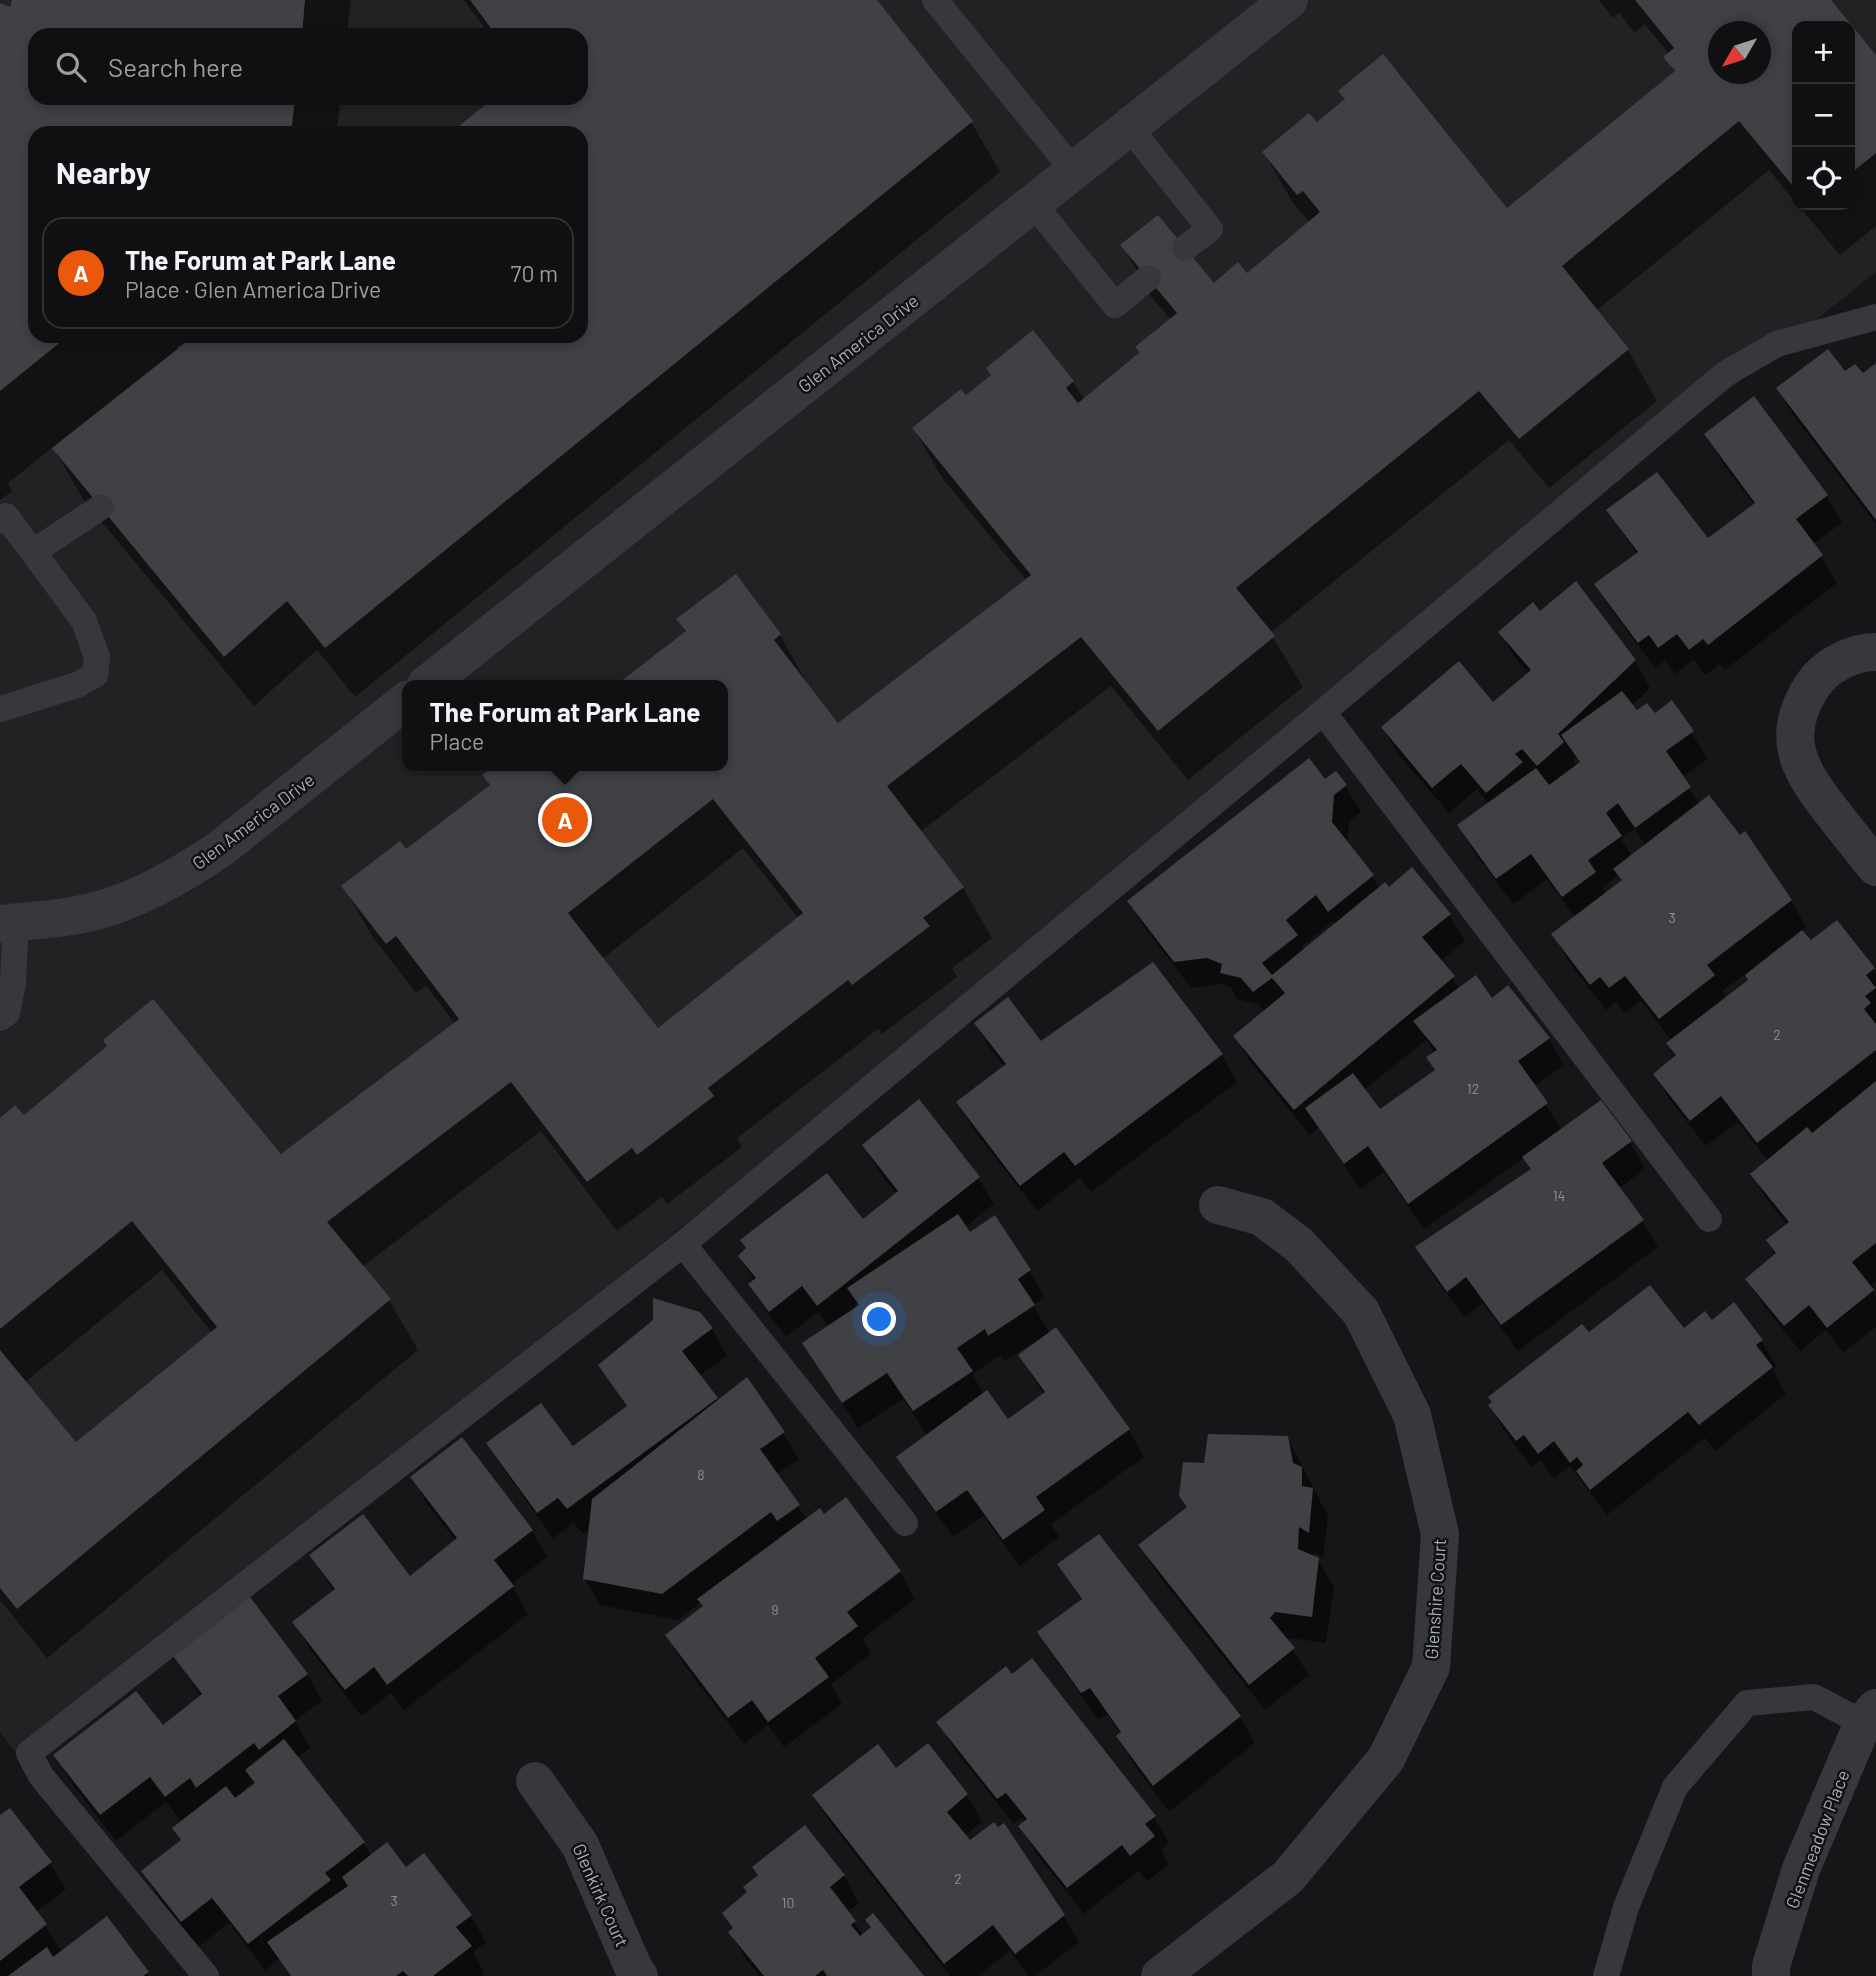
<!DOCTYPE html>
<html lang="en">
<head>
<meta charset="utf-8">
<style>
	:root { --surface:#101012; --page:#1e1e20; --text:#f1f3f6; --muted:#9c9d9f; --line:#303032; --accent:#ea580c }
	body { margin:0; font-family:Barlow,sans-serif; background:var(--page); color:var(--text) }
	.controls { position:absolute; right:21px; top:21px; display:grid; overflow:hidden; border-radius:14px; box-shadow:0 4px 10px #0003 }
	.controls button { width:63px; height:63px; display:grid; place-items:center; padding:0; border:0; border-bottom:2px solid var(--line); background:var(--surface); color:var(--text); font:35px sans-serif }
	.compass { position:absolute; left:1708px; top:21px; width:63px; height:63px; border-radius:50%; background:var(--surface); box-shadow:0 4px 10px #0003; rotate:231deg }
	.you { position:absolute; left:880px; top:1320px; width:24px; height:24px; margin:-18px; border:5px solid #fff; border-radius:50%; background:#1a73e8; box-shadow:0 0 0 10px #1a73e833 }
	.badge { display:grid; place-items:center; width:46px; height:46px; border-radius:50%; background:var(--accent); color:#fff; font-size:23px; font-weight:700 }
	.pin { position:absolute; translate:-50% -50%; border:4px solid #fff; box-shadow:0 2px 7px #0006 }
	.popup { position:absolute; left:402px; top:680px; width:326px; height:91px; box-sizing:border-box; display:grid; place-content:center; border-radius:14px; background:var(--surface); filter:drop-shadow(0 2px 5px #0005); font-size:23px; white-space:nowrap; color:var(--muted) }
	.popup b { font-size:26px; color:var(--text) }
	.popup::after { content:''; position:absolute; left:50%; top:100%; margin-left:-14px; border:14px solid transparent; border-top-color:var(--surface) }
	.list { margin:0; padding:0; list-style:none }
	h2 { display:flex; justify-content:space-between; align-items:center; height:91px; margin:0; padding:0 28px; font-size:30px }
	h2 small { font-size:23px; font-weight:400; color:var(--muted) }
	.list li { display:grid; grid-template-columns:46px 1fr auto; gap:21px; align-items:center; box-sizing:border-box; height:112px; margin:0 14px 14px; padding:0 14px; border:2px solid var(--line); border-radius:21px }
	.list b { display:block; font-size:26px; white-space:nowrap }
	.list p { margin:0; font-size:23px; white-space:nowrap; color:var(--muted) }
	.list em { font-size:23px; font-style:normal; color:var(--muted) }
	.icon { flex:none; width:38px; height:38px; fill:none; stroke:currentColor; stroke-width:2; stroke-linecap:round; stroke-linejoin:round }
	.map { position:relative; flex:none; width:1876px; height:1976px; overflow:hidden }
	.search { position:absolute; background:var(--surface); box-shadow:0 4px 10px #0003; left:28px; top:28px; width:560px; height:77px; display:flex; align-items:center; gap:18px; box-sizing:border-box; padding:0 24px; border-radius:21px; color:var(--muted); font-size:26px }
	.panel { position:absolute; background:var(--surface); box-shadow:0 4px 10px #0003; left:28px; top:126px; width:560px; height:217px; border-radius:21px }
	.map>svg:first-child { display:block }
	.built { fill:#222225; fill-rule:evenodd }
	.shadow { fill:#0007; fill-rule:evenodd }
	.building { fill:#404145; fill-rule:evenodd }
	.lines { fill:none; stroke-linecap:round; stroke-linejoin:round }
	.service { stroke:#37383d; stroke-width:26 }
	.minor { stroke:#37383d; stroke-width:38 }
	.labels { text-anchor:middle; dominant-baseline:central; stroke-width:5; stroke-linejoin:round; paint-order:stroke }
	.number-label { font-size:14px; fill:#8e929b }
	.street-label { font-size:18px; fill:#a8adb8; stroke:#111113 }
</style>
</head>
<body>
<div class="map">
<svg width="1876" height="1976" viewBox="0 0 1876 1976">
	<rect width="100%" height="100%" fill="#161618"/>
	<path class="built" d="M0,0h1876v272l-1857,1485 -19,-25zM1797,26h53v179h-53zM1718,32h42v42h-42zM35,35h546v63h-546zM35,133h546v203h-546zM407,685h315v81h-315z"/>
	<path class="shadow" d="M14,0h337l-4,35h-312v63h305l-3,35h-302v203h156l-14,11 2,2 17,-13h385v-203h-128l44,-35h84v-63h-91l-26,-35h410l97,122 29,50 -645,525 -38,-47 -63,56 -171,-207 -30,-52 -45,36 4,8 -12,9v-496l11,5z
		M1599,0h229l48,57v169l-36,29 -42,-50h52v-179h-53v178l-28,-34 -173,141 32,39 29,51 -108,87 -40,-48 -239,193 33,54 -115,93 -77,-94 -191,146 43,56 29,50 -40,30 5,9 -75,57 -4,-5 -141,109 5,9 -75,57 -5,-7 -45,34 -76,-100 -179,136 27,33 29,50 -371,308 -47,-58v-480l23,-3 258,40 174,-133 -29,-39 -10,8 -44,-57 -29,-50 63,-34 84,-66 -6,-10 14,-10h224v-81h-104l68,-52 -7,-13 101,15 28,50 -1,1 30,40 190,-145 -84,-102 -29,-50 52,-32 107,-15 11,18 57,-46 30,-34 -20,-24 -28,-50 90,40 34,-11 63,-52 -17,-20 -29,-50 53,-28 29,-24 -6,-10 167,119 168,-137 -10,-16 4,-3 -24,-30 -10,9 -16,-20 -6,5zM1718,32h42v42h-42zM743,848l56,71 -141,111 -56,-71zM162,1270l50,63 -136,112 -52,-62z
		M1876,365v159l-83,-109 -15,-27 67,-15 18,3z
		M1754,399l73,97 15,27 -29,21 24,39 -112,87 -5,-6 -15,11 -11,-16 -19,15 -10,-14 -10,8 -43,-57 -15,-26 40,-30 -28,-45 98,31 48,-35 -34,-45 -15,-27z
		M1540,613l95,48 15,27 -19,18 5,7 18,3 18,-13 36,56 -26,18 17,28 92,95 15,27 -5,4 9,12 63,26 3,5v307l-6,6 6,9v31l-33,26 -17,-23 -26,21 -37,-46 -16,-26 29,-24 -8,-14 20,-15 -21,-26 -15,-26 16,-13 -30,-39 -32,24 -36,-46 -15,-26 21,-17 -8,-13 4,-3 -31,-40 -16,12 -9,-11 -10,8 -38,-49 -15,-27 22,-17 -28,-38 -34,25 -39,-52 -15,-26 30,-22 -12,-15 -28,24 -51,-59 -15,-26 109,-23 37,-31 -14,-16 -15,-26zM1576,757l4,7 -3,3 -4,-7zM1634,829l12,17 -14,11 -11,-18zM1619,875l3,6 -16,12 -3,-6zM1746,974l4,7 -23,18 -5,-8z
		M1324,781l21,5 16,26 -12,10 -2,21 33,45 8,1 61,26 16,26 -25,20 20,28 32,11 57,39 15,26 -30,21 28,45 68,11 15,27 -27,20 24,32 16,26 -140,104 -35,-48 -19,14 -32,-43 -15,-27 115,-76 -8,-13 -100,71 -40,-57 -24,17 -41,-61 -9,7 -59,-72 -16,-26 30,-25 -7,-8 -21,-5 -7,-12 -7,-3 -32,4 -46,-60 -16,-27zM1333,921l2,3 -30,26 -3,-4zM1426,1040l9,13 1,18 -56,41 -16,-22z
		M1153,964l69,91 15,27 -146,110 -11,-14 -43,33 -64,-82 -15,-27 47,-35 -14,-17 -15,-27 65,20z
		M864,1145l114,33 16,26 -29,23 5,7 59,37 16,26 -12,8 17,29 6,-4 73,100 15,27 -93,67 8,13 -39,29 -37,-50 -30,21 -39,-54 -15,-26 29,-21 -25,-37 -45,29 -54,-85 25,-16 -11,-15 -32,25 -20,-26 -15,-26 3,-4 -14,-25 123,-35 34,-27 -18,-22zM1031,1344l2,2 -13,10 24,39 -36,26 -24,-27 -12,-20 29,-19 4,6z
		M699,1314l13,15 15,27 -28,20 19,26 28,-22 37,53 16,26 -23,16 31,45 17,-4 22,-16 54,72 15,27 -52,39 8,16 -40,30 11,20 -58,43 -16,-22 -24,19 -62,-82 -15,-27 37,-28 -3,-5 -23,18 -78,-15 -15,-26 5,-50 -7,5 -9,-11 -21,15 -49,-68 -16,-27 85,5 54,-40 -27,-43z
		M1711,1323l50,18 16,26 -4,3 13,24 -71,57 -10,-13 -98,77 -37,-49 -16,13 -14,-19 -8,7 -27,-35 -15,-26 99,-71 95,-4z
		M1287,1437l41,79 -5,42 -10,-6v6l5,2 16,27 -8,56 -36,-5 -3,3 22,34 -44,35 -109,-138 -16,-27 48,-37 17,-43z
		M412,1477l120,54 15,26 -36,28 17,29 -124,96 -13,-17 -30,23 -51,-67 -15,-26 39,-31 -23,-36 99,22 46,-37 -29,-37z
		M1059,1565l181,152 15,26 -86,69 -36,-49 -15,-26 3,-3 -14,-20 -9,5 -43,-60 -16,-27 43,-31z
		M175,1656l132,18 15,27 -27,20 15,27 -13,10 66,85 8,13 35,13 65,47 15,26 -13,10 12,22 -3,2h-192l-11,-17 -14,11 -36,-47 -31,24 -39,-49 -16,-27 38,-29 -7,-13 8,-6 -16,-21 -50,39 -45,-59 -15,-27 107,-27 38,-31zM255,1781v4l-9,7 -2,-3z
		M939,1722l215,95 15,26 -8,7 8,14 -22,17 -9,-10 -54,43 -48,-61 -16,-27 6,-4 -4,-4 -8,6 -60,-75z
		M896,1770l71,25 15,27 -18,14 100,80 15,26 -44,34h-6l-19,-25 -32,25h-28l-120,-154 -16,-26z
		M0,1818l50,45 16,26 -30,23 26,40 85,21 2,3h-149z
		M804,1828l40,48 15,27 -12,9 16,23 59,41h-162l-14,-17 -16,-27 4,-3 15,-36z"/>
	<path class="building" d="M12,0h293l-3,35h-267v63h260l-4,35h-256v203h33l-68,55v-388l10,4z
		M470,0h407l96,121 -648,527 -38,-47 -63,56 -172,-209 142,-112h387v-203h-131l44,-35h87v-63h-85z
		M1635,0h196l45,55v98l-26,21v-148h-53v165l-58,-70 -177,145 67,83 -110,90 -40,-48 -243,197 39,48 -117,95 -77,-94 -194,149 77,101 -41,31 7,8 -78,59 -4,-5 -140,108 6,8 -77,59 -5,-7 -45,34 -76,-100 -184,140 64,77 -374,310 -17,-21v-238l76,92 141,-115 -85,-106 -132,108v-211l15,-13 9,10 83,-69 -4,-6 50,-41 128,155 178,-135 -63,-83 -10,8 -45,-58 59,-45 6,8 84,-64 -8,-10 13,-9h227v-81h-106l70,-54 -10,-12 60,-45 45,60 -7,6 64,83 193,-148 -119,-147 49,-39 5,6 25,-20 -5,-7 47,-38 41,51 -8,7 12,15 62,-51 -5,-5 42,-34 -57,-68 38,-30 56,68 24,-21 9,11 73,-61 -17,-21 -6,4 -35,-43 47,-39 8,9 28,-23 -7,-8 45,-37 124,154 168,-137 -12,-14 11,-9zM1718,32h42v42h-42zM713,799l90,114 -145,115 -90,-115z
		M1828,349l17,22 10,-7 8,9 13,-10v157l-100,-132z
		M1754,396l74,99 -32,24 27,36 -115,90 -5,-6 -14,11 -12,-16 -19,14 -9,-13 -11,8 -44,-59 44,-32 -32,-42 51,-38 51,66 47,-35 -51,-69z
		M1576,581l60,79 -78,74 6,8 -27,24 -15,-17 -7,5 8,8 -37,31 -25,-29 -29,24 -51,-61 78,-66 34,41 38,-32 -33,-38 35,-30 7,9z
		M1622,691l15,19 10,-7 8,10 17,-13 22,31 -28,20 25,36 -56,41 -17,-25 -12,10 16,23 -34,24 8,12 -34,25 -31,-43 -35,25 -39,-54 79,-57 13,17 31,-23 -19,-27z
		M1309,758l16,21 11,-8 11,14 -13,10 -2,27 42,53 -46,37 -12,-17 -30,25 12,15 -36,28 10,12 113,-93 4,5 23,-20 39,47 -29,23 33,39 -161,134 -61,-74 52,-43 -13,-15 -19,14 -12,-14 -21,-5 2,-9 -15,-6 -33,4 -47,-61z
		M1709,795l31,40 5,-4 47,69 -85,65 8,10 -56,44 -34,-43 -16,12 -9,-11 -10,8 -39,-51 71,-54 -9,-11z
		M1837,920l38,48 -9,7 10,13 -11,8 6,7 -7,6 12,15v26l-119,93 -36,-47 -31,25 -37,-47 23,-19 -10,-12 82,-63 -3,-5 57,-45 9,10z
		M1153,962l70,92 -148,112 -11,-14 -44,34 -64,-84 50,-38 -32,-41 34,-26 33,44z
		M1476,975l16,23 16,-13 42,53 -32,23 30,42 -140,101 -40,-58 -24,18 -39,-56 48,-35 27,36 55,-39 -9,-13 11,-7 -24,-29z
		M1876,1081v162l-24,19 22,28 -47,38 -18,-23 -25,21 -39,-47 31,-26 -10,-13 23,-18 -39,-48 57,-47 5,6z
		M919,1099l61,78 -163,129 -15,-20 -33,26 -21,-28 8,-6 -18,-22 8,-8 -6,-8 87,-67 36,46 35,-28 -36,-46z
		M1601,1100l31,41 -30,22 42,57 -143,105 -35,-48 -19,15 -32,-45 116,-78 -9,-12z
		M958,1214l12,18 25,-17 36,55 -13,9 17,26 -47,31 -3,-7 -28,19 16,23 -60,40 -26,-38 -45,30 -40,-60 57,-38 -12,-17z
		M1650,1285l34,43 21,-17 7,9 22,-18 29,38 -7,5 17,22 -74,58 -11,-13 -98,78 -14,-19 7,-6 -6,-8 -7,6 -16,-22 -16,13 -14,-19 -8,6 -28,-36 4,-3 -4,-5 94,-73 7,8z
		M653,1298l47,14 13,16 -31,23 36,47 -151,111 -9,-11 -21,15 -51,-70 55,-40 32,43 54,-40 -29,-41 55,-45z
		M1056,1327l74,102 -94,68 9,13 -42,30 -36,-50 -31,22 -40,-55 91,-67 21,29 37,-27 -27,-37z
		M747,1377l38,55 -25,17 40,56 -23,16 -6,-9 -109,82 -79,-15 9,-80z
		M1208,1434l80,2 5,27 9,4v19l11,2 -4,45 -10,-6 -1,22 21,9 -7,59 -37,-5 -5,6 25,30 -46,37 -111,-140 49,-38 -8,-11 4,-34 21,1z
		M462,1437l71,93 -39,30 20,26 -127,99 -13,-18 -29,23 -53,-68 43,-33 -26,-34 54,-41 47,62 47,-38 -47,-61z
		M846,1497l55,74 -54,41 11,14 -43,32 14,19 -61,45 -16,-22 -24,18 -63,-83 38,-29 -6,-7 123,-91 4,6z
		M1099,1534l142,182 -88,70 -37,-50 5,-4 -31,-44 -9,5 -44,-61 45,-33 -25,-35z
		M250,1597l58,77 -30,22 18,25 -37,29 -5,-7 -58,45 -6,-10 -25,19 -15,-20 -50,38 -47,-60 83,-64 27,34 39,-31 -29,-38z
		M1032,1658l124,158 -11,8 10,12 -25,20 -8,-11 -55,43 -49,-62 9,-7 -21,-26 -9,6 -61,-77 70,-56 6,8z
		M284,1739l81,103 -40,31 6,7 -83,64 -36,-46 -31,24 -40,-51 40,-31 -9,-12 54,-42 9,12 20,-15 -10,-13z
		M928,1743l40,51 -21,18 23,28 24,-18 4,5 6,-4 61,92 -50,39 -22,-29 -49,39 -132,-169 66,-51 18,24z
		M10,1808l42,54 -33,25 28,37 -47,37v-146z
		M805,1825l40,50 -15,12 26,34 -5,4 9,11 11,-9 -6,-7 8,-7 51,63h-97l-4,-6 -8,6h-51l-36,-44 5,-4 -11,-15 25,-21 -4,-5 15,-12 -6,-8z
		M387,1842l19,25 18,-14 48,62 -16,12 16,19 -39,30h-25l-5,-5 -7,5h-105l-24,-34 81,-56 -6,-9z
		M107,1916l42,56 -6,4h-135l39,-29 6,10z"/>
	<g class="lines">
		<path class="service" d="M935,0l139,171
			M1129,127l81,102 -25,19
			M1033,203l82,102 33,-27
			M0,521l6,-5 27,36
			M0,709l77,-24 18,-10 2,-18 -13,-36 -51,-69 68,-45
			M1323,712l386,507
			M0,1018l7,-5 6,-30 3,-61
			M905,1523l-222,-279 640,-532 402,-338 52,-30 99,-27
			M206,1976l-165,-200 -12,-23 654,-509
			M1606,1976l20,-69 49,-120 72,-84 67,-6 49,26"/>
		<path class="minor" d="M1876,652c-24,0 -51,14 -64,34 -33,51 -13,84 20,126 15,19 29,37 44,55
			M426,685l863,-685
			M0,924c34,-4 70,-5 103,-15 43,-13 84,-37 121,-63l183,-146
			M535,1781l45,64 53,122 6,9
			M1160,1976l128,-99 98,-118 45,-92 9,-133 -28,-119 -51,-103 -62,-67 -37,-28 -44,-12
			M1771,1976v-10l30,-97 62,-146 13,-15"/>
	</g>
	<g class="labels">
		<g class="number-label">
			<text x="1672" y="917">3</text>
			<text x="1777" y="1034">2</text>
			<text x="1473" y="1088">12</text>
			<text x="1559" y="1195">14</text>
			<text x="701" y="1474">8</text>
			<text x="775" y="1609">9</text>
			<text x="958" y="1878">2</text>
			<text x="394" y="1900">3</text>
			<text x="788" y="1902">10</text>
		</g>
		<g class="street-label">
			<text transform="translate(858 343) rotate(-38)">Glen America Drive</text>
			<text transform="translate(253 821) rotate(-37)">Glen America Drive</text>
			<text transform="translate(1435 1599) rotate(-86)">Glenshire Court</text>
			<text transform="translate(1817 1839) rotate(-69)">Glenmeadow Place</text>
			<text transform="translate(601 1895) rotate(66)">Glenkirk Court</text>
		</g>
	</g>
</svg>
<div class="controls">
<button>+</button>
<button>−</button>
<button><svg class="icon" aria-label="locate" viewBox="0 0 24 24"><circle cx="12" cy="12" r="6"/><path d="M12 2v4M12 18v4M2 12h4M18 12h4"/></svg></button>
</div>
<svg class="compass" viewBox="-18 -18 36 36"><path d="M0-13l5 13h-10z" fill="#e53935"/><path d="M0 13l5-13h-10z" fill="#9c9d9f"/></svg>
<div class="you"></div>
<div class="pin badge" style="left:565px;top:820px">A</div>
<div class="popup"><b>The Forum at Park Lane</b>Place</div>
<div class="search"><svg class="icon" aria-label="search" viewBox="0 0 24 24"><circle cx="10" cy="10" r="6"/><path d="M15 15l6 6"/></svg>Search here</div>
<section class="panel">
<h2>Nearby<small></small></h2>
<ul class="list">
<li><span class="badge">A</span><div><b>The Forum at Park Lane</b><p>Place · Glen America Drive</p></div><em>70 m</em></li>
</ul>
</section>
</div>
</body>
</html>
